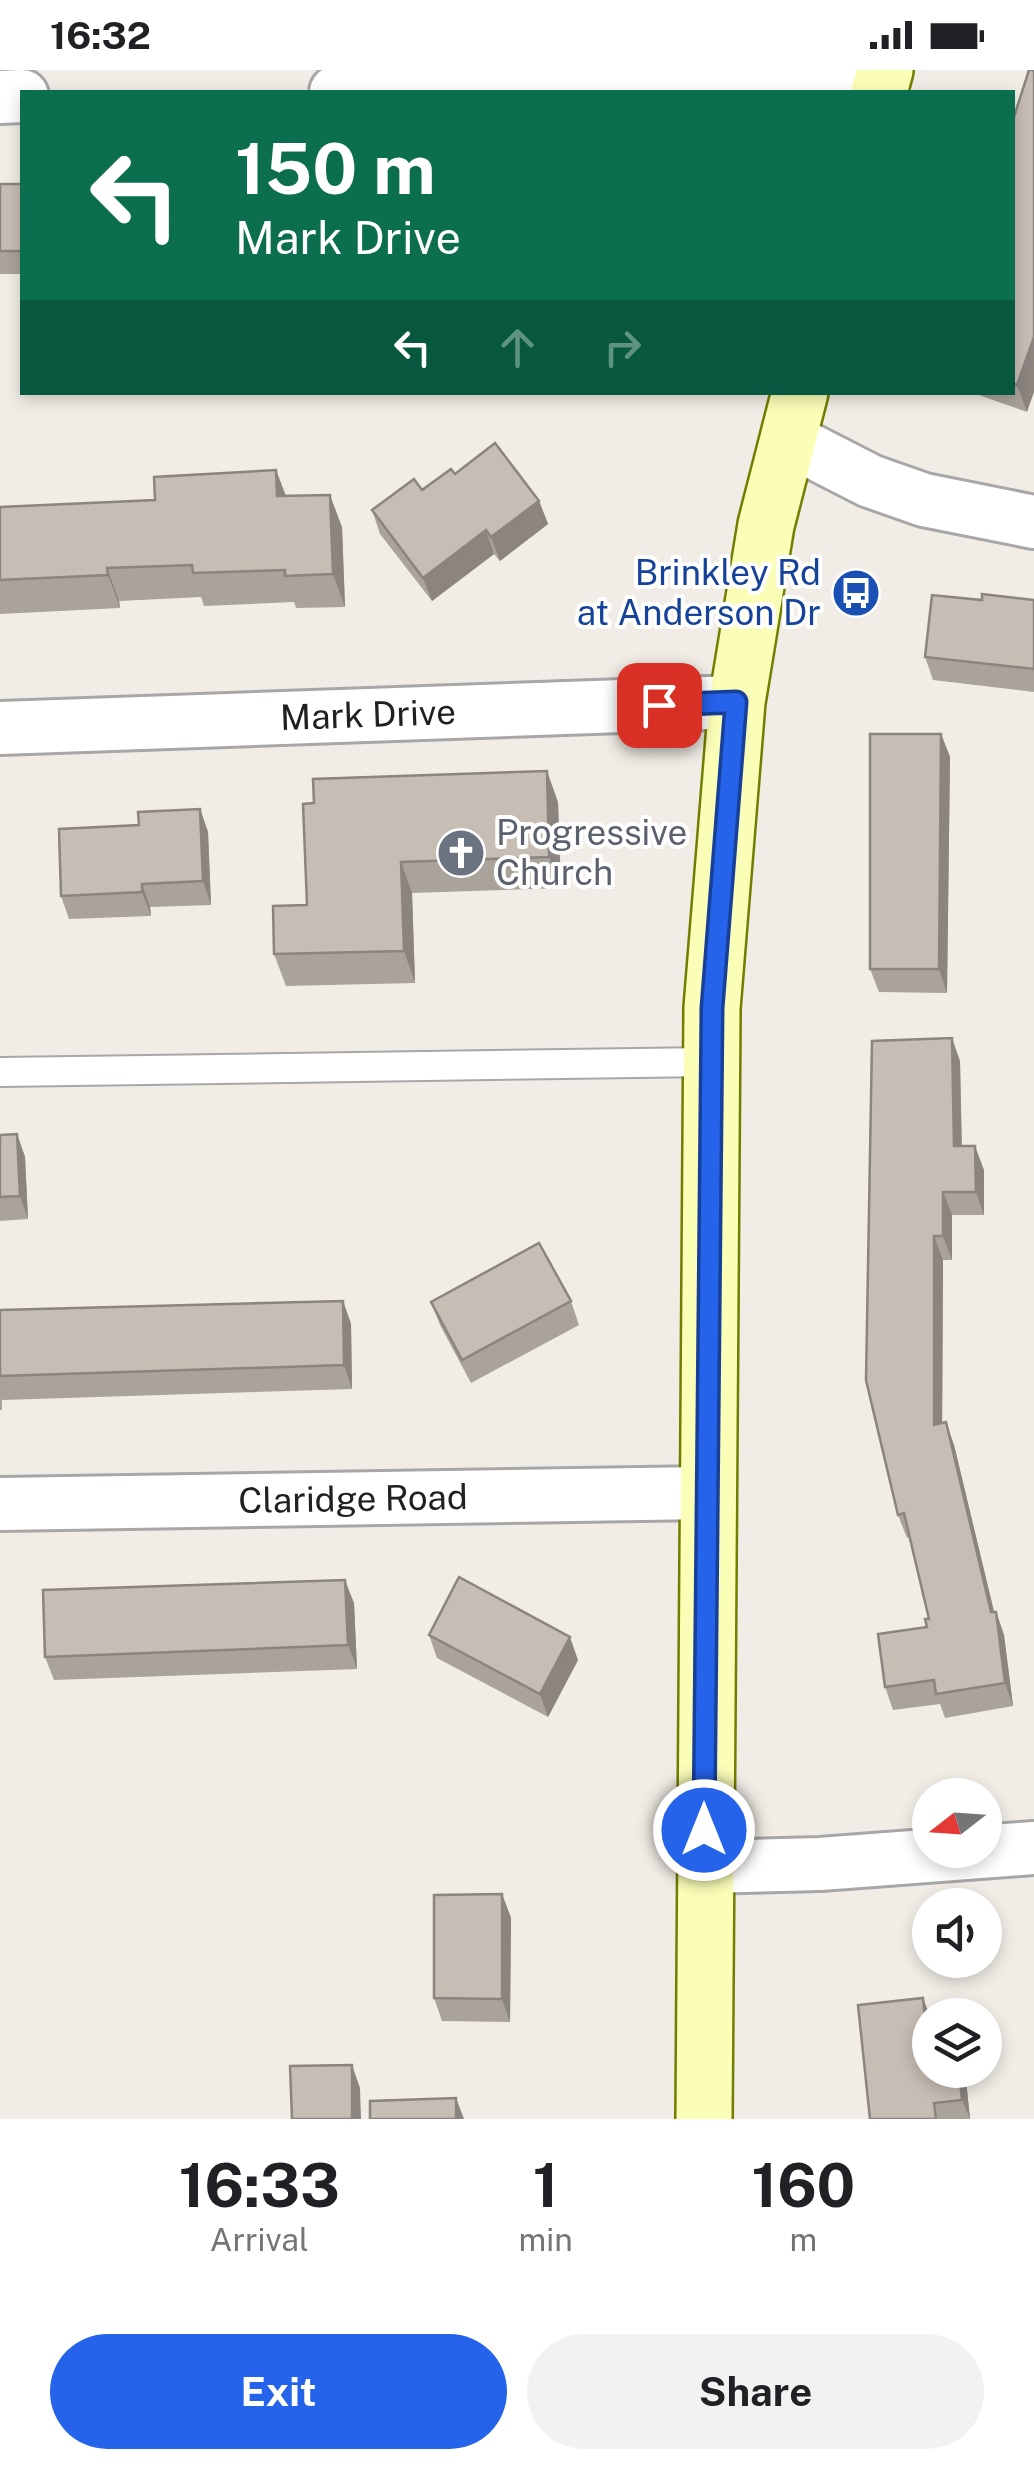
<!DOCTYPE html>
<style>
:root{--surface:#fff;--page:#f2f2f2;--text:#202124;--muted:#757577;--accent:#2563eb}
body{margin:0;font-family:"Public Sans",sans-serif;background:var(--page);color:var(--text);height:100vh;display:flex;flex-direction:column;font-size:38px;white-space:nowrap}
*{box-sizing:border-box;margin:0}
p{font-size:32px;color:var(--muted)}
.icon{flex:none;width:55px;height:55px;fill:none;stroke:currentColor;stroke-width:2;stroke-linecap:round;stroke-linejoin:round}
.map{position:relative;height:2049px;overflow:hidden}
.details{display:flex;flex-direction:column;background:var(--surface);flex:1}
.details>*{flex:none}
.guide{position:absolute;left:20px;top:20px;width:995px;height:305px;border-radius:0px;box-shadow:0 5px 15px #0003;background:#0b6e4f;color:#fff;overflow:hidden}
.needle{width:65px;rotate:253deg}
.fabs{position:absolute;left:912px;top:1708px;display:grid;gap:20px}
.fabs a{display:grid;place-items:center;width:90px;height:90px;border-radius:50%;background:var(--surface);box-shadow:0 5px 15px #0003;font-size:50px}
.pin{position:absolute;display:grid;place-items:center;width:85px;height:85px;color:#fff;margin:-42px;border-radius:20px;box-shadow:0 5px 15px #0006}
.me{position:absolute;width:110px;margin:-55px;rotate:0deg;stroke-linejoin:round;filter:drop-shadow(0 0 8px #0008)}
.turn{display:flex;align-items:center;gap:35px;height:210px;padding:0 50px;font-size:45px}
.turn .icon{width:130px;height:130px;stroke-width:2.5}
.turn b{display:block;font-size:70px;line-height:85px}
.lanes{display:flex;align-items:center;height:95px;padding:0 50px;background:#0003;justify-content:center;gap:50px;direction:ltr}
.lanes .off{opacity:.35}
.eta{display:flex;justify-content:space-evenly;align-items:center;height:170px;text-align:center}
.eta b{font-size:60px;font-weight:700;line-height:70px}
.button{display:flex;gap:20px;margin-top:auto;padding:20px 50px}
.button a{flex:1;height:115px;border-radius:60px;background:var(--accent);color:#fff;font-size:40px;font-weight:700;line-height:115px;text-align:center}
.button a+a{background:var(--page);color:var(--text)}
.status{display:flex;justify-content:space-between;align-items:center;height:70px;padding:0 50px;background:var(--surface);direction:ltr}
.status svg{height:28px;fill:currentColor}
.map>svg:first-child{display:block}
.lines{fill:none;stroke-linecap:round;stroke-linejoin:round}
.service-casing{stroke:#a7a7a7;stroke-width:32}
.minor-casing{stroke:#a7a7a7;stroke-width:58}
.secondary-casing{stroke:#727e00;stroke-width:60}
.service{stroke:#fff;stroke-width:28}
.minor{stroke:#fff;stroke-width:52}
.secondary{stroke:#fbfeb7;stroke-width:55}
.wall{fill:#aaa39c}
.shaded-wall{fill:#8b847f}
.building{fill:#c6bdb5;stroke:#8b847f;stroke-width:2.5}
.route-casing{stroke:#184099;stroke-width:25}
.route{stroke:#2563eb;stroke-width:18}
.labels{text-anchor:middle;stroke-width:8;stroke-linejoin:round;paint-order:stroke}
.transit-label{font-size:35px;fill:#164399;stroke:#fff;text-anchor:end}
.street-label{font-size:35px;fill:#202020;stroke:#fff}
.worship-label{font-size:35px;fill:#5b616d;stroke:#fff;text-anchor:start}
</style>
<div class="status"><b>16:32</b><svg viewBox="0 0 49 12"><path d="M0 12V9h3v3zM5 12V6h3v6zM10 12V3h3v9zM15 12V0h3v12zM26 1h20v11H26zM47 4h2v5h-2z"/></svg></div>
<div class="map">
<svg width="1034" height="2049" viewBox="0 0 1034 2049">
<rect width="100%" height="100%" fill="#f1ede6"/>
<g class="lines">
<g class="service-casing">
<path id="service" d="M 0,1002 L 710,992"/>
</g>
<g class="minor-casing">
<path id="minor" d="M 336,22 L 718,16 L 868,22
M 0,27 L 22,26
M 788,369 L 870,411 L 924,430 L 1034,452
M 0,658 L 737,632
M 0,1434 L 707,1423
M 704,1797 L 820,1794 L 1034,1778"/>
</g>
<g class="secondary-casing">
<path id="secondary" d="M 879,22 L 885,0
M 704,2049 L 712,938 L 737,632 L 766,455 L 800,322"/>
</g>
<use href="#service" class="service"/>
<use href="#minor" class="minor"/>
<use href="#secondary" class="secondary"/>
</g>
<path class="wall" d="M 1012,53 L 1027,342 L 970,322 L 1012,322 Z
M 0,114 L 22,114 L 22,204 L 0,204 Z
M 276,400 L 286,426 L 342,457 L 345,537 L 296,538 L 294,532 L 204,536 L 201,527 L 119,531 L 120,538 L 0,544 L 0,437 L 155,430 Z
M 455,404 L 539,431 L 548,454 L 500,491 L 494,484 L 432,531 L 380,464 L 372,440 L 422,420 Z
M 1034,530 L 1034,622 L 933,610 L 925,587 Z
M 941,664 L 950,687 L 947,923 L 879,922 L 870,899 Z
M 558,732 L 561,818 L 412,823 L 415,913 L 286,916 L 274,884 L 307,835 L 303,734 Z
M 200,739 L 208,762 L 211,835 L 150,837 L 151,846 L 69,849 L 61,826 L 139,755 Z
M 960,991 L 962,1076 L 984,1100 L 984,1145 L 952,1145 L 952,1190 L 943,1190 L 942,1353 L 954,1375 L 994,1542 L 996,1542 L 1004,1565 L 1013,1636 L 945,1648 L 940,1634 L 893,1640 L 885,1617 L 927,1557 L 929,1549 L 910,1467 L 907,1468 L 898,1445 L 866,1310 Z
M 17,1064 L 25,1087 L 28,1149 L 0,1151 L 0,1065 Z
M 343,1231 L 351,1254 L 352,1319 L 2,1330 L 2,1340 L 0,1340 L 0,1240 Z
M 571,1231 L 579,1255 L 471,1313 L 440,1255 L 431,1232 Z
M 354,1533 L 357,1599 L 54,1610 L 45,1587 Z
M 429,1565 L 578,1590 L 548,1647 L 437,1588 Z
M 502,1824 L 511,1848 L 510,1952 L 442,1951 L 434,1928 Z
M 930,2000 L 965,2000 L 970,2049 L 870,2049 Z"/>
<path class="shaded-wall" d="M 1034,267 L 1034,322 L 1027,342 L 1017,315 Z
M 276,400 L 288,432 L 277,426 Z
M 330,425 L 342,457 L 345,537 L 333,504 Z
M 539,431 L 548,454 L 500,491 L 491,467 Z
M 486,460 L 494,484 L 432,531 L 423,508 Z
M 107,498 L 119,531 L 120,538 L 108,505 Z
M 941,664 L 950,687 L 947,923 L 939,899 Z
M 547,701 L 558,732 L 561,818 L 549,787 Z
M 200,739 L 208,762 L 211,835 L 203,811 Z
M 401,792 L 412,823 L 415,913 L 404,881 Z
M 142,814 L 150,837 L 151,846 L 142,822 Z
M 952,968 L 960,991 L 962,1100 L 954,1076 Z
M 17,1064 L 25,1087 L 28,1149 L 20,1126 Z
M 975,1076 L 984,1100 L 984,1145 L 976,1122 Z
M 943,1122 L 952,1145 L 952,1190 L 943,1166 Z
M 934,1166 L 943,1190 L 942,1378 L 934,1355 Z
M 343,1231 L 351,1254 L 352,1319 L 344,1295 Z
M 946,1352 L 954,1375 L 997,1554 L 996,1542 L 1004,1565 L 1013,1636 L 1005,1613 L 991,1542 Z
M 345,1510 L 354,1533 L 357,1599 L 348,1575 Z
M 570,1567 L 578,1590 L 548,1647 L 540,1624 Z
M 502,1824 L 511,1848 L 510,1952 L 502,1929 Z
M 923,1928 L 930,1947 L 930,1976 L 927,1968 Z
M 352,1995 L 360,2018 L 361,2049 L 352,2049 Z
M 959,2000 L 965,2000 L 970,2049 L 962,2030 Z
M 456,2028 L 464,2049 L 456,2049 Z"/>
<path class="building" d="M 1029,0 L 1034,0 L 1034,267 L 1017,315 L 1012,313 L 1012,53 Z
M 0,114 L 22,114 L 22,181 L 0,181 Z
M 495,373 L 539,431 L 491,467 L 486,460 L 423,508 L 372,440 L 414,409 L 422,420 L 451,399 L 455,404 Z
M 276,400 L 277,426 L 330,425 L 333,504 L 285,506 L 285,500 L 193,503 L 192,495 L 107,498 L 108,505 L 0,510 L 0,437 L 155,430 L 154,407 Z
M 982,524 L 1034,530 L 1034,599 L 925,587 L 932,525 L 982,530 Z
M 870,664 L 941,664 L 939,899 L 870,899 Z
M 547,701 L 549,787 L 401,792 L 404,881 L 274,884 L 273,836 L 307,835 L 303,734 L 314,733 L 313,709 Z
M 200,739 L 203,811 L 142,814 L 142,822 L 61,826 L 59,759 L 139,755 L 138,742 Z
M 952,968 L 954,1076 L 975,1076 L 976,1122 L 943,1122 L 943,1166 L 934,1166 L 934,1355 L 946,1352 L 991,1542 L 996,1542 L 1005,1613 L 936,1624 L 934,1610 L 885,1617 L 878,1564 L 927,1557 L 925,1549 L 929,1549 L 904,1443 L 898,1445 L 866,1310 L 872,971 Z
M 17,1064 L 20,1126 L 0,1127 L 0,1065 Z
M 539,1173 L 571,1231 L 462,1290 L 431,1232 Z
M 343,1231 L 344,1295 L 0,1306 L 0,1240 Z
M 459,1507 L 570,1567 L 540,1624 L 429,1565 Z
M 345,1510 L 348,1575 L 45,1587 L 43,1520 Z
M 502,1824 L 502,1929 L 434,1928 L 434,1825 Z
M 923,1928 L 927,1968 L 930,1968 L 930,2000 L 959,2000 L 962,2030 L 934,2033 L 936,2049 L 870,2049 L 858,1935 Z
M 352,1995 L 352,2049 L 292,2049 L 290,1996 Z
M 456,2028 L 456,2049 L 370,2049 L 370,2031 Z"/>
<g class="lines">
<g class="route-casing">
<path id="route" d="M 659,635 L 736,632 L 712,938 L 704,1760"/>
</g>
<use href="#route" class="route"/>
</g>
<defs>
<g id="bus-disc" transform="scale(2.5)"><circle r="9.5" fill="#1a4fb4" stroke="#fff"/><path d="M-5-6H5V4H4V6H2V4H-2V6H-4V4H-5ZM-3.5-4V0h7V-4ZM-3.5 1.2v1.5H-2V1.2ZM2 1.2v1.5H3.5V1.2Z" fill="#fff"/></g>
<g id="church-disc" transform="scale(2.5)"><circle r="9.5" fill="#6b7280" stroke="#fff"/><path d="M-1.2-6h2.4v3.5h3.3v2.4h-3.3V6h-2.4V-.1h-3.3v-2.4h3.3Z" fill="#fff"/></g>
</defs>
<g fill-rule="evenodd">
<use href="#bus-disc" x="856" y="523"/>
<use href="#church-disc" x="461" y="783"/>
</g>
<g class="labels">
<g class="transit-label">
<text x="821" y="515">Brinkley Rd<tspan x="821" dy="40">at Anderson Dr</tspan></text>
</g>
<g class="street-label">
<text transform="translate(368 645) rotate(-2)" y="12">Mark Drive</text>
<text transform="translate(353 1429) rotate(-1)" y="12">Claridge Road</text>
</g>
<g class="worship-label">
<text x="496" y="775">Progressive<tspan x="496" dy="40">Church</tspan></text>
</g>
</g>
</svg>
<div class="fabs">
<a><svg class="needle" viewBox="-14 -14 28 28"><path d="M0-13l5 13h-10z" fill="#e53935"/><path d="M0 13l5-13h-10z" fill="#757577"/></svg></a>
<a><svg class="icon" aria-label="sound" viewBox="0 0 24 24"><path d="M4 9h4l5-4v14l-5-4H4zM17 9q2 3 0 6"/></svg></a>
<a><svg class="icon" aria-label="layers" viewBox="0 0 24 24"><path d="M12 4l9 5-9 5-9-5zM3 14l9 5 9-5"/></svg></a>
</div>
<div class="pin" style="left:659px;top:635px;background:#d93025"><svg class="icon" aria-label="arrive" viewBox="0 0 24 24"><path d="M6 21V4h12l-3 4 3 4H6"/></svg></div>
<svg class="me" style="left:704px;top:1760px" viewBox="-20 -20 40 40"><circle r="17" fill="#2563eb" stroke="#fff" stroke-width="3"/><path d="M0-11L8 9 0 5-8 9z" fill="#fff"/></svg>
<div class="guide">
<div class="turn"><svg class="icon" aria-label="left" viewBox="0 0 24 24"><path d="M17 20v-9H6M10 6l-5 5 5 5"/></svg><div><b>150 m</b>Mark Drive</div></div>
<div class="lanes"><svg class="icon" aria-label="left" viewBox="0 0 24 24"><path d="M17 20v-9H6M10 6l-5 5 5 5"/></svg><svg class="icon off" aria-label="ahead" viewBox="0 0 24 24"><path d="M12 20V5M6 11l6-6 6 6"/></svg><svg class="icon off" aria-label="right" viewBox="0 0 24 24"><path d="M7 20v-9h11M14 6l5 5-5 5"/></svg></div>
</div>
</div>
<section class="details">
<div class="eta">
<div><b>16:33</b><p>Arrival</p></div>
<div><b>1</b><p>min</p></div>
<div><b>160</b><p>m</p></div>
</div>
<div class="button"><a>Exit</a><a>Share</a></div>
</section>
